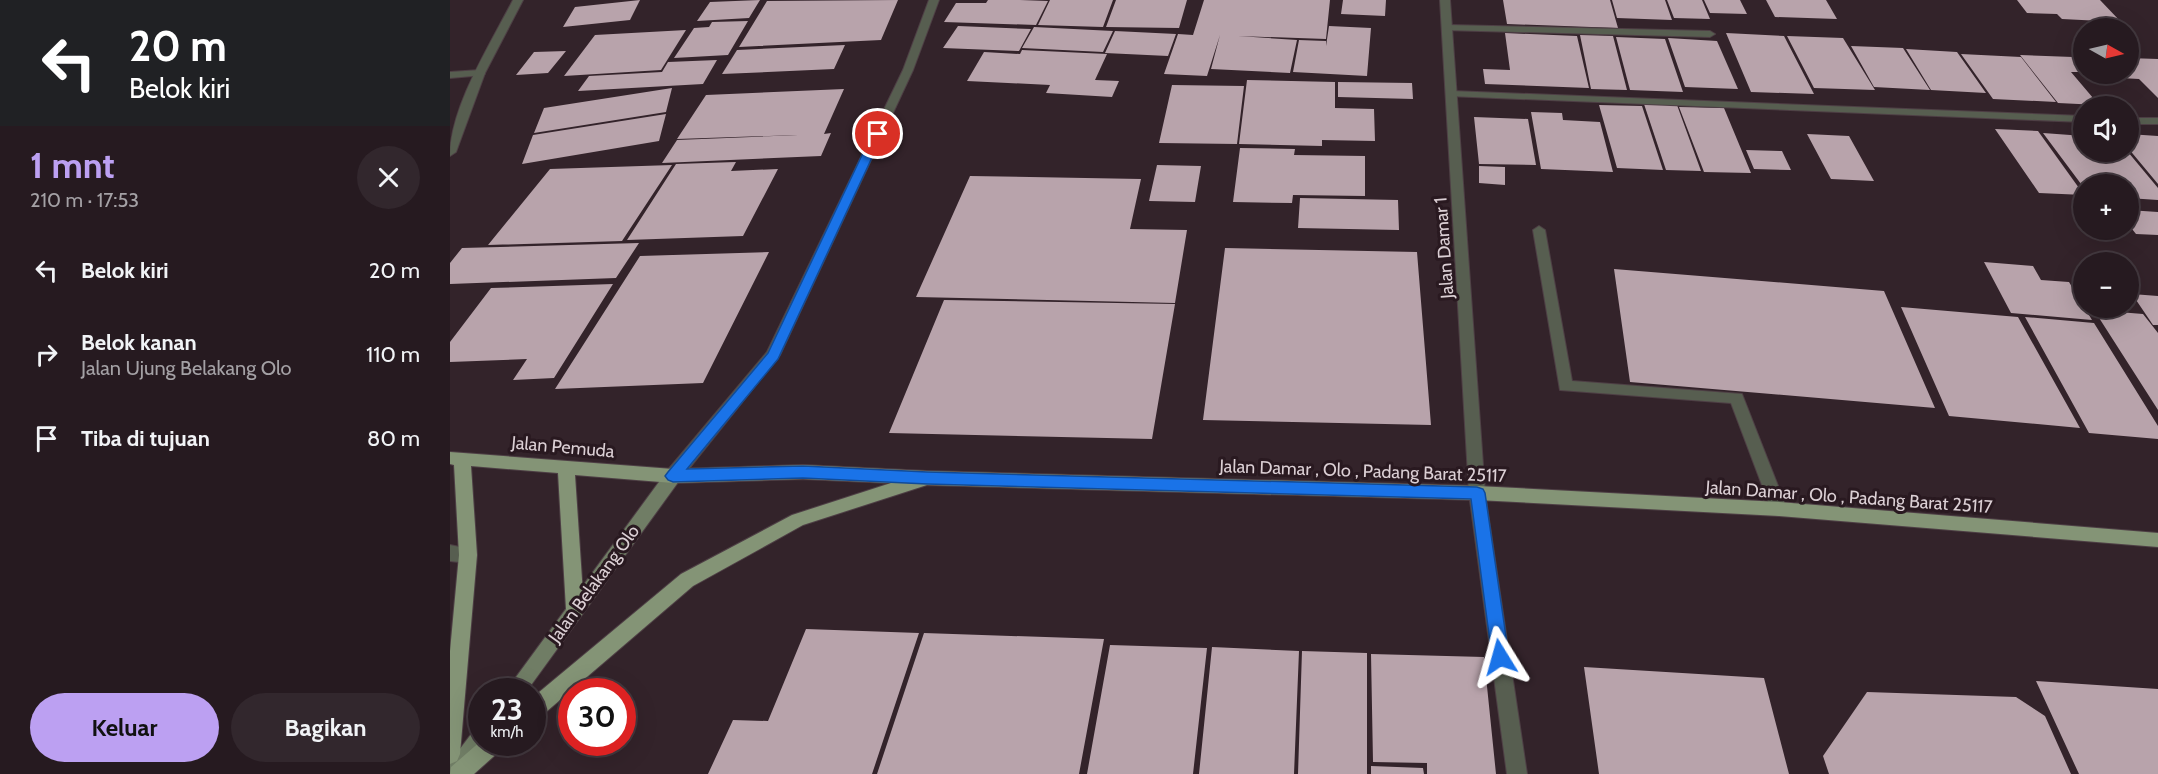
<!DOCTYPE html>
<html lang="id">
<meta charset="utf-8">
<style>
:root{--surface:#261a20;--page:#32272d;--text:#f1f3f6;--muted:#a4a1a5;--line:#42383e;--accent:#bca0f2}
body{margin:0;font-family:Cabin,sans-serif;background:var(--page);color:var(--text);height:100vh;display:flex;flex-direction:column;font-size:22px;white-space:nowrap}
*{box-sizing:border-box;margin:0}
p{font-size:20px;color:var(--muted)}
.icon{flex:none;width:33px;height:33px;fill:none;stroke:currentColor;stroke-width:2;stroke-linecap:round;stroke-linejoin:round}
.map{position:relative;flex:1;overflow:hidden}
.drawer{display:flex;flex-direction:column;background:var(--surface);width:450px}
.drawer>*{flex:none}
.banner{background:#202124;color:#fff;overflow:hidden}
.needle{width:39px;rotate:98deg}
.controls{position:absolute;left:1623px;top:18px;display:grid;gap:12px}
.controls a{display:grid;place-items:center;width:66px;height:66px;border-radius:50%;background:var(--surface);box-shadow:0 6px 24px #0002,0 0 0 2px var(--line);font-size:30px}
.speed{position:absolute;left:18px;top:678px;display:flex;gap:12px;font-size:30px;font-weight:700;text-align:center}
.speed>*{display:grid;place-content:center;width:78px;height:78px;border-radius:50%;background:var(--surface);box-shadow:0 6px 24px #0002,0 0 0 2px var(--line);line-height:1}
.speed small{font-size:15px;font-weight:400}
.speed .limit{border:9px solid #d22;background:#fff;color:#111}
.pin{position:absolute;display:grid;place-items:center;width:51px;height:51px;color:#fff;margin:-26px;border:3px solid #fff;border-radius:50%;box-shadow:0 2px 6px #0007}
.me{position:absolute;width:66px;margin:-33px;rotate:352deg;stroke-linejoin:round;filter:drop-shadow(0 0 4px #0008)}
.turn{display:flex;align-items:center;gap:21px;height:126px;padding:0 30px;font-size:27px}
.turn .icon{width:78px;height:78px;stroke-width:2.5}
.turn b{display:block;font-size:42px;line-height:51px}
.round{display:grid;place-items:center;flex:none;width:63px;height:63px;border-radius:32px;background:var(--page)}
.headline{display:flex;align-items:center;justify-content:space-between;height:102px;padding:0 30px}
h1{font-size:36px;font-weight:700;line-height:45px;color:var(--accent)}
.button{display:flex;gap:12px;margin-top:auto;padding:12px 30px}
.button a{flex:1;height:69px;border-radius:36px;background:var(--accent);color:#111;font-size:24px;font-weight:700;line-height:69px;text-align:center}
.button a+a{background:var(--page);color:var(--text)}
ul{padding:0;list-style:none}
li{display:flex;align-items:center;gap:18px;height:84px;padding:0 30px}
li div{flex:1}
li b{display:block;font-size:22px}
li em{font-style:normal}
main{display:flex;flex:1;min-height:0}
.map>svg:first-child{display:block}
.building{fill:#b8a3ab}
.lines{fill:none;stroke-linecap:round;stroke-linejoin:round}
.service-casing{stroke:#4e3f45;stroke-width:2}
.minor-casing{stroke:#4e3f45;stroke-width:2}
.tertiary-casing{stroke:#4e3f45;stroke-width:2}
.secondary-casing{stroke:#4e3f45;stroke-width:2}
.primary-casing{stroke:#4e3f45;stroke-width:2}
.service{fill:#575e50;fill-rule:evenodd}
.minor{fill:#575e50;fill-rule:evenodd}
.tertiary{fill:#575e50;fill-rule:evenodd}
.secondary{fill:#707d65;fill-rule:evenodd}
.primary{fill:#849476;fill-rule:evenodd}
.route{fill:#1a73e8;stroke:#114b97;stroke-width:1.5}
.labels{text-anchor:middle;stroke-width:6;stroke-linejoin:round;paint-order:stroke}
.street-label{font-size:18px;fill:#dbcfd4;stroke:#291920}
</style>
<main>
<section class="drawer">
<div class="banner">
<div class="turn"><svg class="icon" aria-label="left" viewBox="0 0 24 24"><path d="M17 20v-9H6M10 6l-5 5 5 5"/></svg><div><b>20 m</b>Belok kiri</div></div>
</div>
<div class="headline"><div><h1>1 mnt</h1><p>210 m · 17:53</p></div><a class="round"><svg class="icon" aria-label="close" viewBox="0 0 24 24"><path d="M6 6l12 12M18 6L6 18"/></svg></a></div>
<ul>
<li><svg class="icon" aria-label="left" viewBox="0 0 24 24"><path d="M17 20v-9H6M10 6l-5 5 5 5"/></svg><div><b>Belok kiri</b></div><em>20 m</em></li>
<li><svg class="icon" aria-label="right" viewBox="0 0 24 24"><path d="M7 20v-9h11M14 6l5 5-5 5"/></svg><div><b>Belok kanan</b><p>Jalan Ujung Belakang Olo</p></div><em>110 m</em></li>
<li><svg class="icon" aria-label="arrive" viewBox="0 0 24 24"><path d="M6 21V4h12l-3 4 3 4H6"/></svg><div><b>Tiba di tujuan</b></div><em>80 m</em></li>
</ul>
<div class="button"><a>Keluar</a><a>Bagikan</a></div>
</section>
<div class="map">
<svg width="1708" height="774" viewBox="0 0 1708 774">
<rect width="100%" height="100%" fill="#33232a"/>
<path class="building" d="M 190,0 L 180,20 L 113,27 L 125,7 Z
M 310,0 L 299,18 L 247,21 L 260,2 Z
M 448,0 L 431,40 L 289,47 L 317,1 Z
M 538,0 L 570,0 L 598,1 L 586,25 L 494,22 L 506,3 L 536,3 Z
M 600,0 L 663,0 L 653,27 L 588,25 Z
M 666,0 L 737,0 L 729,28 L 656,27 Z
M 754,0 L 880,0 L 876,39 L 788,36 L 847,40 L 840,73 L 761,69 L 770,35 L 757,76 L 714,74 L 728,34 L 743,35 Z
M 893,0 L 936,0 L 935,16 L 891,14 Z
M 1053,0 L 1160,0 L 1168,28 L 1057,24 Z
M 1162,0 L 1215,0 L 1222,20 L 1167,18 Z
M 1217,0 L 1252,0 L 1260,19 L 1224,18 Z
M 1254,0 L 1290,0 L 1297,14 L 1260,13 Z
M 1316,0 L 1376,0 L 1387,19 L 1325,17 Z
M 1567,0 L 1650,0 L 1671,22 L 1612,19 L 1607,14 L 1577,13 Z
M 298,21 L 278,55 L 224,58 L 244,28 L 259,27 L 262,22 Z
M 508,26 L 581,29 L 569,51 L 493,48 Z
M 879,26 L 921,28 L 917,76 L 843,72 L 849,40 L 876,41 L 876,46 Z
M 584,27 L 663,31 L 653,52 L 572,48 Z
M 236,30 L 211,70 L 114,76 L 145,35 Z
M 665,31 L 726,34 L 718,56 L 655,53 Z
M 1055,33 L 1127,36 L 1139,88 L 1035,84 L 1033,69 L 1060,70 Z
M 1276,33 L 1334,36 L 1364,94 L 1301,92 Z
M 1130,35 L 1163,36 L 1177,90 L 1141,89 Z
M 1337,36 L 1393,38 L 1425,90 L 1364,88 Z
M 1166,37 L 1215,39 L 1233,92 L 1180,90 Z
M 1218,38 L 1267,41 L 1288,89 L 1235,87 Z
M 395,45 L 384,69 L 272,74 L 287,50 Z
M 1401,46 L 1453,48 L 1480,90 L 1424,87 Z
M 1456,49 L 1507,52 L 1536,93 L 1481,90 Z
M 572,50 L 657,54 L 645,80 L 669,81 L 662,97 L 596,93 L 600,85 L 517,81 L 534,52 L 570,54 Z
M 116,51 L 98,73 L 66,75 L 84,52 Z
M 1511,54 L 1571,57 L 1606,102 L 1543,99 Z
M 1570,55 L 1623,57 L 1634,72 L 1621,72 L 1649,105 L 1608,103 Z
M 1678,58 L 1708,59 L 1708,98 L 1689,79 L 1671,78 L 1666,74 L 1678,74 Z
M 267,60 L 253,84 L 128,91 L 139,76 L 212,72 L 218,62 Z
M 797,80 L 885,82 L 885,108 L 924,109 L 925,141 L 872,140 L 872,146 L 789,144 Z
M 888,82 L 962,83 L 963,99 L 888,97 Z
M 722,85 L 794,86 L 787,144 L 709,143 Z
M 222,88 L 216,112 L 84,133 L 94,108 Z
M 394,89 L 374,134 L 381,133 L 371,156 L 212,163 L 227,140 L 348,135 L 227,139 L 256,95 Z
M 1194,104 L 1227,105 L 1251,171 L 1216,170 Z
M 1149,105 L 1192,106 L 1213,170 L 1167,168 Z
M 1229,107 L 1274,108 L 1301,173 L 1254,172 Z
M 1081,112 L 1112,113 L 1113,120 L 1150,122 L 1163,172 L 1091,169 Z
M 216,114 L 209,141 L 72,164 L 83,135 Z
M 1024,117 L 1078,119 L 1086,165 L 1029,164 Z
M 1545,129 L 1588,131 L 1634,195 L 1589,193 Z
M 1593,133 L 1634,136 L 1634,152 L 1678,152 L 1708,188 L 1708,200 L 1678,198 L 1678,184 L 1634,184 L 1634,188 Z
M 1357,134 L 1399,136 L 1424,181 L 1381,179 Z
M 1678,134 L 1708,136 L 1708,184 L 1678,148 Z
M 790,148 L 845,149 L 844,155 L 915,156 L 915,196 L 843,195 L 842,203 L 783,202 Z
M 1296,150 L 1332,151 L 1341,170 L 1304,169 Z
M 286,162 L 281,171 L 328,169 L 293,236 L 177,240 L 226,164 Z
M 222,165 L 172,241 L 38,245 L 100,169 Z
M 707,165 L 751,166 L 745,202 L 699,201 Z
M 1029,166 L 1055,167 L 1055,185 L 1029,183 Z
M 520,176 L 691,179 L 680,229 L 737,230 L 725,303 L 466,297 Z
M 850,198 L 948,200 L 949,230 L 848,228 Z
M 1678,210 L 1708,212 L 1708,235 L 1686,234 L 1678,224 Z
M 189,243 L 166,278 L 0,284 L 0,263 L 12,248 Z
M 775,248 L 967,252 L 981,425 L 753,420 Z
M 319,252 L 253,383 L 105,389 L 190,256 Z
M 1534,262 L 1583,266 L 1591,280 L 1619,282 L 1642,320 L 1561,313 Z
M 1164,269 L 1434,291 L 1485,408 L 1180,382 Z
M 163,284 L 104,378 L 63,380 L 77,359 L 0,362 L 0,342 L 41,288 Z
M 1682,294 L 1708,296 L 1708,325 L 1703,325 Z
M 494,300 L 725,304 L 702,439 L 439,433 Z
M 1451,307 L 1568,317 L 1630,428 L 1499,416 Z
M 1644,310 L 1693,314 L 1708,333 L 1708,410 Z
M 1575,317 L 1644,323 L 1708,426 L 1708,439 L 1639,433 Z
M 356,629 L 469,633 L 422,774 L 258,774 L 283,720 L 318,721 Z
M 474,633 L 654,639 L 629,774 L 427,774 Z
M 660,645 L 757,648 L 743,774 L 637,774 Z
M 762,647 L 849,651 L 844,774 L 749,774 Z
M 852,651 L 917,653 L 917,774 L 848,774 Z
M 921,654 L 1034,657 L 1046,774 L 977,774 L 977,763 L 923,762 Z
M 1134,667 L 1314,678 L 1339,774 L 1149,774 Z
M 1586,681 L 1708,689 L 1708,774 L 1629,774 Z
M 1417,692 L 1566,697 L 1595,716 L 1621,774 L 1379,774 L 1373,756 Z
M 921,766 L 973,768 L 974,774 L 921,774 Z"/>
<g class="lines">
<g class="service-casing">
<path id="service" d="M 1089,226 L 1095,230 L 1122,381 L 1292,394 L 1337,509 L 1335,514 L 1329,516 L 1323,514 L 1321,509 L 1281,403 L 1110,390 L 1083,230 Z
M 0,545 L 24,550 L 27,555 L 24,560 L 18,563 L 0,561 Z"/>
</g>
<g class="minor-casing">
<path id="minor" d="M 998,25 L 1260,31 L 1265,34 L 1260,37 L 994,30 L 994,26 Z
M 30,70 L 35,73 L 34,75 L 0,78 L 0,72 Z
M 1002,91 L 1634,116 L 1634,122 L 998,96 L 997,94 Z
M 1678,118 L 1708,118 L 1708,124 L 1678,124 Z
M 1027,486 L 1033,488 L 1035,493 L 1077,774 L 1057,774 L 1019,493 L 1021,488 Z"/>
</g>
<g class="tertiary-casing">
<path id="tertiary" d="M 63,0 L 73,0 L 35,73 L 6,152 L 0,156 C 0,107 41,43 63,0 Z
M 479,0 L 489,0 L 463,70 L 330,355 L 229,481 L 223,483 L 217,481 L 215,476 L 217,471 L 317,352 L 453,70 Z
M 990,0 L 1000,0 L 1035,493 L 1033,498 L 1027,500 L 1021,498 L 1019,493 Z"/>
</g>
<g class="secondary-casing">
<path id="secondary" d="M 223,469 L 229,471 L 231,476 L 229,481 L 76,692 L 55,692 L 217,471 Z
M 32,726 L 32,742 L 39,743 L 17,774 L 0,774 L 0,762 L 25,729 Z"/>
</g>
<g class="primary-casing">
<path id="primary" d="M 0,452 L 223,469 L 353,465 L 477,471 L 1027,486 L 1329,502 L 1708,533 L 1708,547 L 1329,516 L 1027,500 L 477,485 L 353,525 L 243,586 L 89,718 L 82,720 L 82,698 L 231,574 L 342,515 L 441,483 L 353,479 L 223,483 L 125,475 L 134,609 L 131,615 L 125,617 L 119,615 L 116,609 L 108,473 L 21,466 L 27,555 L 10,754 L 7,761 L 0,764 L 0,651 L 9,555 L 4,465 L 0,464 Z
M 32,740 L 32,742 L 55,742 L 52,749 L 24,774 L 0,774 L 1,767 Z"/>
</g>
<use href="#service" class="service"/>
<use href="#minor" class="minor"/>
<use href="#tertiary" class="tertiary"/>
<use href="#secondary" class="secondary"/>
<use href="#primary" class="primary"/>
</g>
<path class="route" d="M 428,131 L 433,134 L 328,359 L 237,469 L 353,466 L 477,472 L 1027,487 L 1033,489 L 1035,493 L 1059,657 L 1056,663 L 1050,665 L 1044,663 L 1042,657 L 1021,499 L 477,484 L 353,478 L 223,482 L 218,480 L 215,476 L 218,472 L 318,353 L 422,134 Z"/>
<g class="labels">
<g class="street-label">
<text transform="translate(994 248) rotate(-94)" y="6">Jalan Damar 1</text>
<text transform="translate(113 447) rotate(5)" y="6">Jalan Pemuda</text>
<text transform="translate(913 471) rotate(2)" y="6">Jalan Damar , Olo , Padang Barat 25117</text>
<text transform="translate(1399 497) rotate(4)" y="6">Jalan Damar , Olo , Padang Barat 25117</text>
<text transform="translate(144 584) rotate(-54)" y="6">Jalan Belakang Olo</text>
</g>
</g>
</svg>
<div class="controls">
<a><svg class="needle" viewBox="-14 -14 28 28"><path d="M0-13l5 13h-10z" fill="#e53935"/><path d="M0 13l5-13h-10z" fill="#a4a1a5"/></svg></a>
<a><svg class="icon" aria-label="sound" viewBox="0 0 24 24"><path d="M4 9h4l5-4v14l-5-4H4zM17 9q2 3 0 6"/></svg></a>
<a>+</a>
<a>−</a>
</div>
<div class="speed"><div>23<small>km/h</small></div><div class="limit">30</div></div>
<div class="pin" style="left:428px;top:134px;background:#d93025"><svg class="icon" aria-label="arrive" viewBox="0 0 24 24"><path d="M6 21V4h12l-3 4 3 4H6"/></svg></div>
<svg class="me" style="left:1050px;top:657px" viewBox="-20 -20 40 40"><path d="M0-17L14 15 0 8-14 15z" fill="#1a73e8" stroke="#fff" stroke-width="4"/></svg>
</div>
</main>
